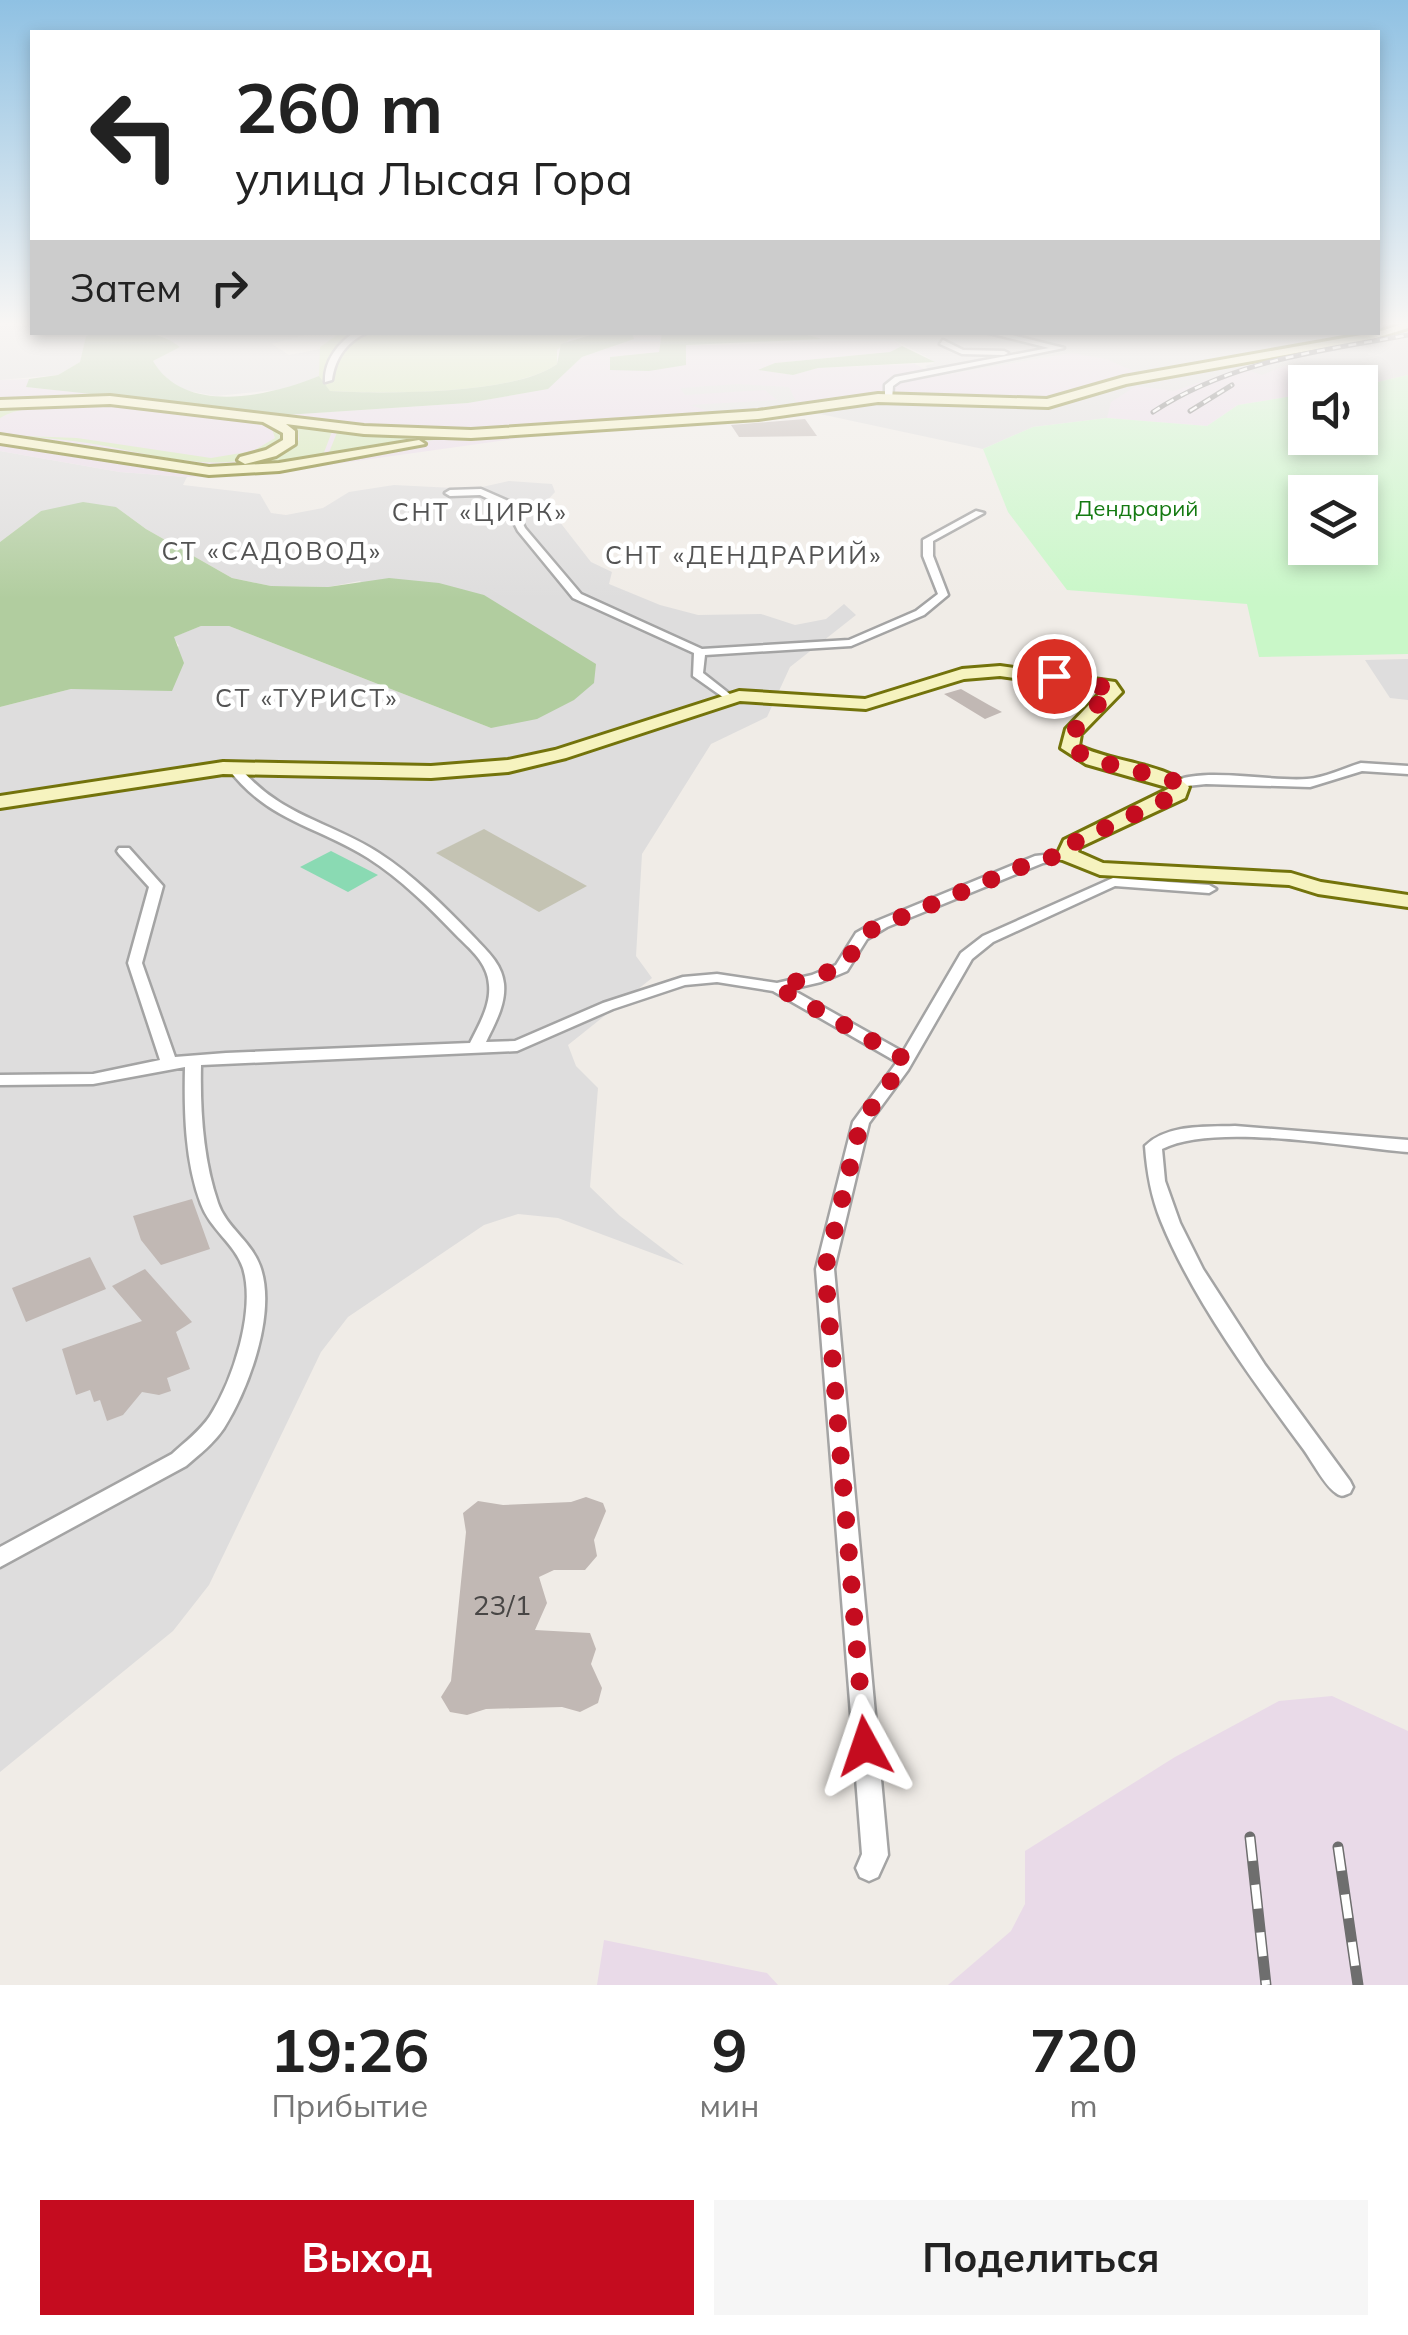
<!DOCTYPE html>
<html lang="ru">
<meta charset="utf-8">
<style>
:root{--surface:#fff;--page:#f6f6f6;--text:#222;--muted:#767676;--accent:#c50c1f}
body{margin:0;font-family:Mulish,sans-serif;background:var(--page);color:var(--text);height:100vh;display:flex;flex-direction:column;font-size:38px;white-space:nowrap}
*{box-sizing:border-box;margin:0}
p{font-size:32px;color:var(--muted)}
.icon{flex:none;width:55px;height:55px;fill:none;stroke:currentColor;stroke-width:2;stroke-linecap:round;stroke-linejoin:round}
.map{position:relative;height:1985px;overflow:hidden}
.side{display:flex;flex-direction:column;background:var(--surface);flex:1}
.side>*{flex:none}
.guide{position:absolute;left:30px;top:30px;width:1350px;height:305px;border-radius:0px;box-shadow:0 5px 15px #0003;background:#fff;color:var(--text);overflow:hidden}
.tools{position:absolute;left:1288px;top:365px;display:grid;gap:20px}
.tools a{display:grid;place-items:center;width:90px;height:90px;border-radius:0px;background:var(--surface);box-shadow:0 5px 15px #0003;font-size:50px}
.pin{position:absolute;display:grid;place-items:center;width:85px;height:85px;color:#fff;margin:-42px;border:5px solid #fff;border-radius:50%;box-shadow:0 2px 10px #0007}
.me{position:absolute;width:110px;margin:-55px;rotate:355deg;stroke-linejoin:round;filter:drop-shadow(0 0 8px #0008)}
.turn{display:flex;align-items:center;gap:35px;height:210px;padding:0 40px;font-size:45px}
.turn .icon{width:130px;height:130px;stroke-width:2.5}
.turn b{display:block;font-size:70px;line-height:85px}
.then{display:flex;align-items:center;height:95px;padding:0 40px;background:#0003;gap:20px;font-size:38px}
.eta{display:flex;justify-content:space-evenly;align-items:center;height:170px;text-align:center}
.eta b{font-size:60px;font-weight:700;line-height:70px}
.button{display:flex;gap:20px;margin-top:auto;padding:20px 40px}
.button a{flex:1;height:115px;border-radius:0px;background:var(--accent);color:#fff;font-size:40px;font-weight:700;line-height:115px;text-align:center}
.button a+a{background:var(--page);color:var(--text)}
.map>svg:first-child{display:block}
.residential{fill:#dedddd}
.industrial{fill:#e9dae8}
.construction{fill:#c4c3b3}
.grass{fill:#d1e7b1}
.forest{fill:#b1cd9f}
.park{fill:#c9f7c8;fill-rule:evenodd}
.pitch{fill:#8adab3}
.parking{fill:#e0e0e0}
.building{fill:#c1b8b4}
.lines{fill:none;stroke-linecap:round;stroke-linejoin:round}
.street-casing{stroke:#a4a4a4;stroke-width:5}
.secondary-casing{stroke:#73730b;stroke-width:6}
.street{fill:#fff;fill-rule:evenodd}
.secondary{fill:#f6f3bf;fill-rule:evenodd}
.rail-far1-casing{stroke:#6e6e6e;stroke-width:5}
.rail-casing{stroke:#6e6e6e;stroke-width:11}
.rail-far1{stroke:#fff;stroke-width:2.5;stroke-dasharray:8;stroke-linecap:butt}
.rail{stroke:#fff;stroke-width:8;stroke-dasharray:24;stroke-linecap:butt}
.route{stroke:#c50c1f;stroke-width:18;stroke-dasharray:0 32.4}
.labels{text-anchor:middle;stroke-width:9;stroke-linejoin:round;paint-order:stroke}
.far-park-label{font-size:22px;fill:#157a12;stroke:#fff}
.far-neighbourhood-label{font-size:25px;letter-spacing:2.5px;fill:#535353;stroke:#fff}
.near-number-label{font-size:28px;fill:#484645}
</style>
<div class="map">
<svg width="1408" height="1985" viewBox="0 0 1408 1985">
<rect width="100%" height="100%" fill="#f0ece7"/>
<path class="residential" d="M 0,322 L 32,322 L 32,332 L 93,333 L 86,336 L 80,362 L 58,375 L 0,380 Z
M 1378,322 L 1408,322 L 1408,375 L 1360,386 L 1305,382 L 1305,394 L 1033,427 L 983,449 L 806,411 L 887,390 L 950,400 L 1072,353 L 938,376 L 925,366 L 934,363 L 929,358 L 892,339 L 822,339 L 801,333 L 1378,332 Z
M 156,333 L 311,333 L 272,344 L 289,355 L 320,349 L 351,333 L 602,333 L 295,388 L 216,396 L 183,390 L 160,374 L 152,362 L 165,354 L 169,338 Z
M 0,451 L 120,472 L 187,477 L 183,485 L 260,494 L 271,513 L 286,515 L 323,508 L 349,492 L 394,485 L 473,489 L 509,481 L 552,484 L 555,492 L 545,503 L 591,562 L 612,572 L 609,584 L 660,605 L 698,615 L 761,614 L 795,625 L 826,619 L 844,604 L 856,615 L 790,667 L 767,717 L 711,744 L 642,854 L 636,956 L 652,978 L 568,1045 L 576,1066 L 598,1088 L 590,1187 L 620,1216 L 684,1265 L 558,1218 L 518,1214 L 484,1225 L 348,1317 L 321,1352 L 209,1585 L 173,1631 L 0,1772 L 0,707 L 71,689 L 103,687 L 179,646 L 173,637 L 201,626 L 229,626 L 491,728 L 360,581 L 328,587 L 271,586 L 232,578 L 146,529 L 116,507 L 41,511 L 0,542 Z
M 1408,659 L 1408,700 L 1390,698 L 1365,660 Z"/>
<path class="industrial" d="M 632,333 L 662,333 L 659,352 L 611,357 L 685,365 L 686,346 L 892,339 L 902,346 L 890,352 L 775,363 L 760,370 L 793,375 L 818,368 L 915,364 L 938,376 L 1072,353 L 1106,359 L 1145,376 L 1041,400 L 907,396 L 887,390 L 846,405 L 556,429 L 549,434 L 271,473 L 187,477 L 120,472 L 0,451 L 0,380 L 29,379 L 27,387 L 285,415 L 468,403 L 547,389 L 582,357 L 633,340 Z
M 1284,366 L 1358,369 L 1383,382 L 1305,382 L 1305,394 L 1238,405 L 1207,426 L 1107,418 L 1111,402 L 1136,386 L 1174,391 L 1242,368 L 1262,375 Z
M 1332,1696 L 1408,1731 L 1408,1985 L 948,1985 L 1011,1931 L 1025,1904 L 1025,1851 L 1175,1757 L 1279,1701 Z
M 604,1940 L 767,1973 L 778,1985 L 597,1985 Z"/>
<path class="construction" d="M 484,829 L 587,886 L 539,912 L 436,853 Z"/>
<path class="grass" d="M 340,333 L 600,333 L 570,339 L 557,350 L 557,364 C 514,395 385,394 330,391 L 319,376 L 320,347 Z
M 106,402 L 261,422 L 277,428 L 285,437 C 250,484 146,453 100,445 C 67,439 33,437 0,435 L 77,438 L 211,458 L 253,451 L 275,438 L 272,429 L 263,425 C 208,415 43,390 0,418 L 0,406 Z
M 288,421 L 333,429 L 323,455 L 287,463 L 208,467 C 239,465 277,464 299,440 L 298,430 Z
M 338,430 L 404,437 L 462,436 L 328,455 Z"/>
<path class="forest" d="M 600,332 L 632,333 L 634,339 L 582,357 L 548,389 L 468,403 L 285,415 L 26,387 L 29,379 L 58,375 L 80,362 L 86,336 L 93,333 C 124,332 155,327 180,347 L 153,361 C 185,416 270,396 319,376 L 330,391 C 385,394 515,395 557,364 L 561,344 Z
M 801,333 L 822,339 L 686,345 L 686,365 L 649,371 L 610,370 L 610,357 L 659,352 L 662,333 Z
M 902,346 L 935,362 L 818,368 L 793,375 L 758,370 L 775,363 L 890,352 Z
M 83,502 L 116,507 L 146,529 L 232,578 L 271,586 L 328,587 L 389,578 L 439,583 L 484,595 L 596,664 L 594,683 L 574,700 L 537,719 L 491,728 L 229,626 L 201,626 L 174,637 L 184,663 L 172,691 L 71,689 L 0,707 L 0,542 L 41,511 Z"/>
<path class="park" d="M 1408,375 L 1408,654 L 1259,657 L 1247,604 L 1067,590 L 1008,512 L 983,449 L 1033,427 L 1107,418 L 1207,426 L 1238,405 L 1305,394 L 1305,438 L 1360,438 L 1360,386 ZM 1360,492 L 1360,548 L 1305,548 L 1305,492 Z"/>
<path class="pitch" d="M 331,851 L 378,875 L 348,892 L 300,867 Z"/>
<path class="parking" d="M 738,384 L 789,387 L 797,404 L 711,412 L 690,405 L 777,400 L 765,390 L 685,395 L 680,388 Z"/>
<path class="building" d="M 805,419 L 817,436 L 739,437 L 731,425 Z
M 961,689 L 989,705 L 1002,712 L 985,719 L 944,694 Z
M 192,1199 L 210,1249 L 161,1265 L 141,1240 L 133,1216 Z
M 90,1257 L 106,1289 L 26,1322 L 12,1288 Z
M 145,1269 L 192,1322 L 176,1332 L 190,1369 L 167,1378 L 171,1391 L 159,1395 L 142,1392 L 123,1415 L 107,1421 L 100,1400 L 94,1402 L 90,1390 L 76,1395 L 62,1349 L 142,1321 L 112,1286 Z
M 586,1497 L 603,1503 L 606,1511 L 594,1540 L 597,1556 L 585,1570 L 554,1570 L 539,1577 L 547,1603 L 535,1630 L 590,1633 L 596,1649 L 591,1664 L 602,1688 L 598,1703 L 580,1712 L 562,1707 L 486,1709 L 467,1715 L 450,1712 L 441,1697 L 451,1681 L 466,1532 L 463,1513 L 478,1501 L 503,1505 L 571,1502 Z"/>
<g class="lines">
<g class="street-casing">
<path id="street" d="M 1381,322 L 1390,322 L 1378,327 L 1378,323 Z
M 355,332 L 368,332 C 348,341 335,357 332,380 L 325,382 C 324,361 338,343 355,332 Z
M 985,332 L 1000,332 L 1064,348 L 900,381 L 893,386 L 892,400 L 885,398 L 885,385 L 895,377 L 1049,348 Z
M 943,340 L 963,350 L 1004,351 L 1008,353 L 1004,355 L 962,354 L 940,344 Z
M 481,489 L 513,503 L 525,528 L 581,594 L 702,649 L 849,640 L 916,611 L 938,594 L 923,556 L 923,540 L 976,511 L 984,513 L 933,541 L 933,556 L 948,595 L 924,615 L 851,646 L 705,655 L 703,673 L 731,695 L 731,699 L 727,700 L 693,676 L 694,653 L 573,598 L 518,531 L 506,507 L 480,495 L 450,496 L 445,493 L 450,490 Z
M 233,763 L 237,764 C 278,816 327,820 379,853 C 413,875 443,905 471,934 C 485,949 502,963 504,984 C 506,1005 494,1025 486,1042 L 515,1041 L 603,1003 L 683,977 L 717,974 L 777,983 L 812,975 L 836,965 L 856,933 L 877,921 L 1035,856 L 1072,852 L 1074,855 L 1072,858 L 1043,863 L 887,927 L 867,939 L 847,971 L 821,982 L 791,989 L 903,1052 L 961,953 L 983,936 L 1113,878 L 1209,885 L 1216,889 L 1209,893 L 1115,886 L 993,942 L 972,959 L 908,1070 L 869,1123 L 834,1269 L 888,1855 L 878,1877 L 869,1881 L 860,1877 L 856,1868 L 862,1854 L 816,1269 L 853,1122 L 897,1062 L 773,991 L 717,982 L 685,985 L 613,1009 L 517,1051 L 201,1065 C 200,1110 203,1160 218,1203 C 226,1227 251,1241 260,1266 C 277,1312 249,1388 224,1428 C 214,1443 200,1454 186,1466 L 0,1567 L 0,1547 L 172,1454 C 185,1442 200,1431 210,1416 C 233,1380 256,1310 243,1268 C 235,1244 210,1229 201,1204 C 185,1162 184,1111 185,1067 L 93,1084 L 0,1085 L 0,1075 L 93,1074 L 160,1060 L 128,963 L 149,887 L 119,854 L 117,851 L 119,848 L 129,848 L 163,886 L 142,963 L 175,1057 L 226,1053 L 470,1043 C 479,1025 491,1005 489,985 C 488,963 470,949 456,935 C 429,907 401,879 368,858 C 315,825 267,821 227,767 Z
M 1361,763 L 1408,766 L 1408,774 L 1362,771 L 1310,787 L 1206,784 L 1177,787 L 1171,783 C 1200,766 1271,782 1307,779 C 1325,778 1344,768 1361,763 Z
M 1235,1126 L 1408,1140 L 1408,1152 C 1346,1147 1214,1122 1162,1149 L 1165,1181 L 1180,1223 L 1203,1269 L 1265,1365 L 1350,1481 L 1353,1487 L 1350,1493 C 1344,1495 1342,1498 1336,1493 C 1325,1486 1312,1461 1304,1450 C 1253,1381 1193,1300 1161,1221 C 1151,1196 1147,1173 1145,1146 C 1167,1124 1205,1127 1235,1126 Z"/>
</g>
<g class="secondary-casing">
<path id="secondary" d="M 1408,322 L 1408,328 L 1373,339 L 1126,384 L 1048,407 L 878,402 L 758,419 L 471,438 L 364,434 L 286,424 L 295,431 L 295,444 L 276,456 L 245,464 L 238,460 L 240,457 L 266,450 L 283,440 L 283,433 L 263,422 L 110,404 L 0,408 L 0,400 L 110,396 L 364,426 L 471,430 L 758,411 L 878,394 L 1047,399 L 1124,377 L 1378,332 Z
M 0,435 L 209,467 L 279,463 L 419,440 L 425,444 L 279,471 L 209,475 L 0,443 Z
M 1000,666 L 1115,682 L 1122,692 L 1081,734 L 1079,746 C 1110,762 1168,764 1189,787 L 1185,798 L 1080,847 L 1078,852 L 1103,863 L 1291,873 L 1321,882 L 1408,895 L 1408,907 L 1318,894 L 1289,885 L 1100,875 L 1060,859 L 1057,855 L 1064,840 L 1170,788 L 1086,764 L 1061,748 L 1066,729 L 1103,690 L 1000,676 L 964,679 L 866,709 L 740,701 L 566,758 L 508,772 L 431,778 L 223,774 L 0,808 L 0,796 L 223,762 L 431,766 L 508,760 L 555,750 L 739,691 L 865,699 L 962,669 Z"/>
</g>
<use href="#street" class="street"/>
<use href="#secondary" class="secondary"/>
<g class="rail-far1-casing">
<path id="rail-far1" d="M 1190,411 L 1232,385
M 1153,412 C 1230,361 1319,351 1408,335"/>
</g>
<g class="rail-casing">
<path id="rail" d="M 1250,1837 L 1266,1985
M 1338,1847 L 1358,1985"/>
</g>
<use href="#rail-far1" class="rail-far1"/>
<use href="#rail" class="rail"/>
</g>
<linearGradient id="sky" x2="0" y2="1"><stop stop-color="#8fc1e3"/><stop offset="0.54" stop-color="#f8f6f4"/><stop offset="1" stop-color="#f8f6f4" stop-opacity="0"/></linearGradient>
<rect width="1408" height="599" fill="url(#sky)"/>
<g class="lines">
<path class="route" d="M 865,1746 L 825,1269 L 861,1122 L 906,1060 L 777,987 L 842,968 L 866,932 L 1040,859 L 1067,855 L 1071,844 L 1178,794 L 1180,787 L 1172,780 L 1093,760 L 1070,748 L 1072,733 L 1112,689 L 1054,676"/>
</g>
<g class="labels">
<g class="far-park-label">
<text x="1137" y="516">Дендрарий</text>
</g>
<g class="far-neighbourhood-label">
<text x="480" y="521">СНТ «ЦИРК»</text>
<text x="272" y="560">СТ «САДОВОД»</text>
<text x="744" y="564">СНТ «ДЕНДРАРИЙ»</text>
<text x="307" y="707">СТ «ТУРИСТ»</text>
</g>
<g class="near-number-label">
<text x="502" y="1615">23/1</text>
</g>
</g>
</svg>
<div class="tools">
<a><svg class="icon" aria-label="sound" viewBox="0 0 24 24"><path d="M4 9h4l5-4v14l-5-4H4zM17 9q2 3 0 6"/></svg></a>
<a><svg class="icon" aria-label="layers" viewBox="0 0 24 24"><path d="M12 4l9 5-9 5-9-5zM3 14l9 5 9-5"/></svg></a>
</div>
<div class="pin" style="left:1054px;top:676px;background:#d93025"><svg class="icon" aria-label="arrive" viewBox="0 0 24 24"><path d="M6 21V4h12l-3 4 3 4H6"/></svg></div>
<svg class="me" style="left:865px;top:1746px" viewBox="-20 -20 40 40"><path d="M0-17L14 15 0 8-14 15z" fill="#c50c1f" stroke="#fff" stroke-width="4"/></svg>
<div class="guide">
<div class="turn"><svg class="icon" aria-label="left" viewBox="0 0 24 24"><path d="M17 20v-9H6M10 6l-5 5 5 5"/></svg><div><b>260 m</b>улица Лысая Гора</div></div>
<div class="then">Затем<svg class="icon" aria-label="right" viewBox="0 0 24 24"><path d="M7 20v-9h11M14 6l5 5-5 5"/></svg></div>
</div>
</div>
<section class="side">
<div class="eta">
<div><b>19:26</b><p>Прибытие</p></div>
<div><b>9</b><p>мин</p></div>
<div><b>720</b><p>m</p></div>
</div>
<div class="button"><a>Выход</a><a>Поделиться</a></div>
</section>
